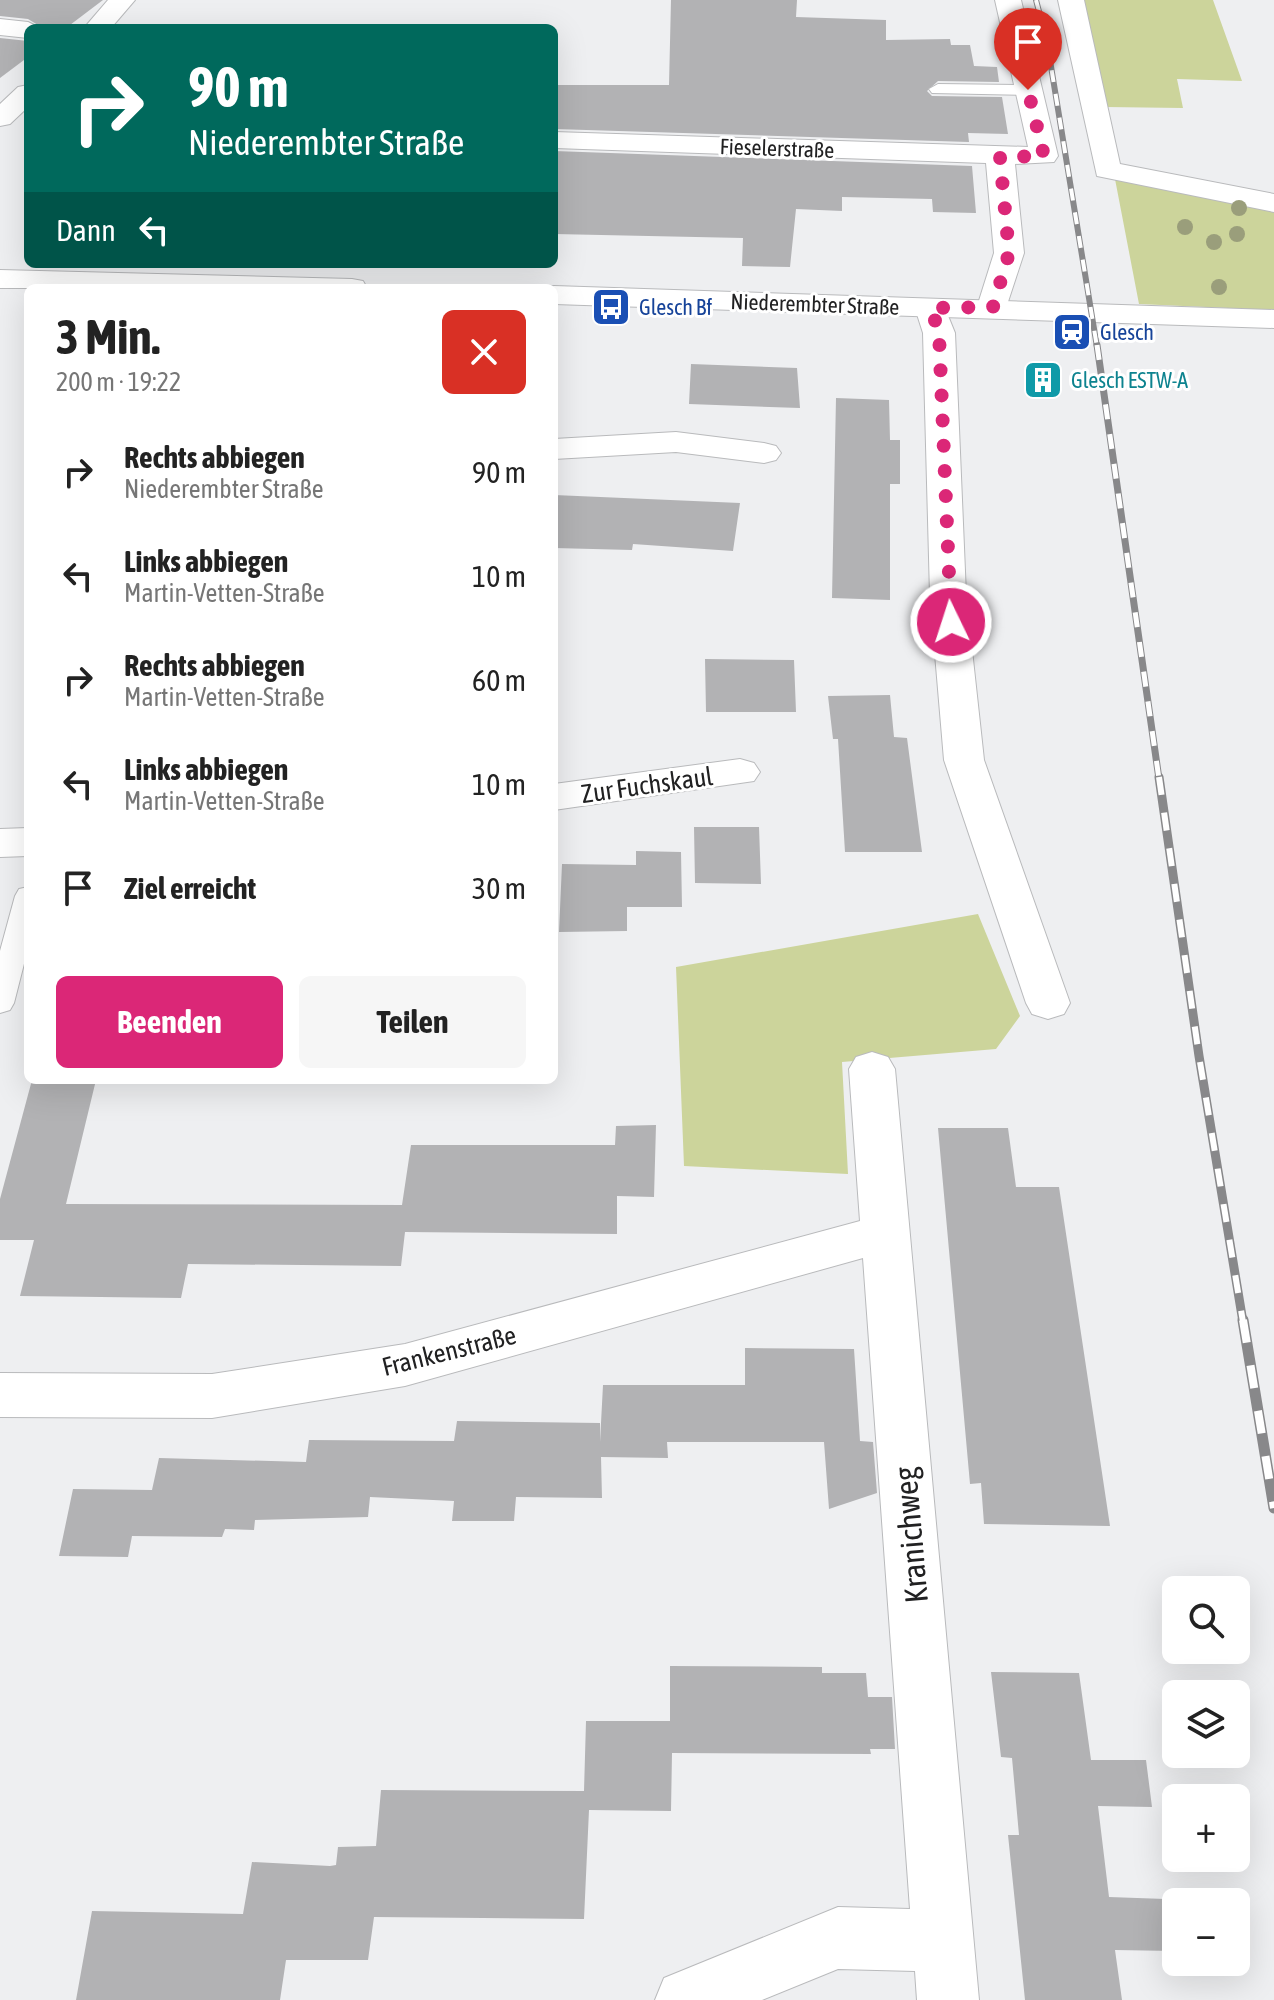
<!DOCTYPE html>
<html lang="de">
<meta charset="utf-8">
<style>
:root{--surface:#fff;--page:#f6f6f6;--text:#222;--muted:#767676;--accent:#db2777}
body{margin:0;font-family:"Asap Condensed",sans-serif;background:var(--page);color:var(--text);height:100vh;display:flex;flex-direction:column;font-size:30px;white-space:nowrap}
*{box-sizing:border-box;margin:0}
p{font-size:26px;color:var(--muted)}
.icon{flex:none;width:44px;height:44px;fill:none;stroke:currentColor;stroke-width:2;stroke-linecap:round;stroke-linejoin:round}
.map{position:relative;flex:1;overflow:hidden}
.details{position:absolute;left:24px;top:284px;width:534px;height:800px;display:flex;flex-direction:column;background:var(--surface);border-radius:12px;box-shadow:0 8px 32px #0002}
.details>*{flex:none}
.guide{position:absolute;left:24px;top:24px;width:534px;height:244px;border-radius:12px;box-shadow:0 8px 32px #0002;background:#00695c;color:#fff;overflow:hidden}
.fabs{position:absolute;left:1162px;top:1576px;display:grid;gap:16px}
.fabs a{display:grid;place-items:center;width:88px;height:88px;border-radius:12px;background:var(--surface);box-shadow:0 8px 32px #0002;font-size:40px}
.pin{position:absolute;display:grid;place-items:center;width:68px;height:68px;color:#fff;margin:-82px -34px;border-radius:50% 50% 50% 0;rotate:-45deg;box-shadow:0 0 8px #0007}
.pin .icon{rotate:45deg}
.me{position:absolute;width:88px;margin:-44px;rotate:356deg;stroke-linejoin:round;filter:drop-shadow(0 0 6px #0008)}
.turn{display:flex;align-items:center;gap:28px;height:168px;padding:0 32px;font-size:36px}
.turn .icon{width:104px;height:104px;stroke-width:2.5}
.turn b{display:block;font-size:56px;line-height:68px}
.then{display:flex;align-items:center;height:76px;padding:0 32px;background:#0003;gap:16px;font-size:30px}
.round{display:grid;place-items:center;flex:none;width:84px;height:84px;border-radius:12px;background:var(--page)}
.summary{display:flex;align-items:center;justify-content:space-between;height:136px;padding:0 32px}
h1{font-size:48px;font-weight:700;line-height:60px}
.primary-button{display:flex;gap:16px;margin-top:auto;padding:16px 32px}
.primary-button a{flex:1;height:92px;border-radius:12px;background:var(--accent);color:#fff;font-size:32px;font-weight:700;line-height:92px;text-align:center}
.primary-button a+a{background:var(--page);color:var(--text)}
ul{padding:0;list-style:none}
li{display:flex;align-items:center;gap:24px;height:104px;padding:0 32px}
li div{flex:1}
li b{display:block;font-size:30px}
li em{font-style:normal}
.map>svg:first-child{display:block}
.green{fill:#ccd49b}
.building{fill:#b2b2b4}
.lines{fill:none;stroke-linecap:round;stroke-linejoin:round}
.lane-casing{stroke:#b9babc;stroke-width:2}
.street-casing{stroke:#b9babc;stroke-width:2}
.secondary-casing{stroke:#b9babc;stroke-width:2}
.lane{fill:#fff;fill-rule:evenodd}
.street{fill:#fff;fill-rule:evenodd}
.secondary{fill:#fff;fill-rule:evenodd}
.rail-far3-casing{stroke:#88888a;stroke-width:6}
.rail-far2-casing{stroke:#88888a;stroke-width:7}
.rail-far1-casing{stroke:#88888a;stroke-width:9}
.rail-casing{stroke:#88888a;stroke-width:11}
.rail-far3{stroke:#fff;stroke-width:4;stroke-dasharray:12;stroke-linecap:butt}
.rail-far2{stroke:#fff;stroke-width:5;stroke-dasharray:15;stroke-linecap:butt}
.rail-far1{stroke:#fff;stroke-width:6;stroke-dasharray:18;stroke-linecap:butt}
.rail{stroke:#fff;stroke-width:8;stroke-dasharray:23;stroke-linecap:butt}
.tree{fill:#9a9e7b}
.route{stroke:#db2777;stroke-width:14;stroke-dasharray:0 25.2}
.labels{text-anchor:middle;stroke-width:6;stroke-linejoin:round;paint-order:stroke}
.far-street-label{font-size:22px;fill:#212122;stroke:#fff}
.far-transit-label{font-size:22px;fill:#164399;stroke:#fff;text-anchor:start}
.far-culture-label{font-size:22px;fill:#0d838f;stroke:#fff;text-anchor:start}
.street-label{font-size:26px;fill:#212122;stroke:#fff}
.near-street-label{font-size:32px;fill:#212122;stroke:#fff}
</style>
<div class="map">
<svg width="1274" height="2000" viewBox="0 0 1274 2000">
<rect width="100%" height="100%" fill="#eeeff1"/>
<path class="green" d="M 1080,0 L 1213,0 L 1242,81 L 1177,79 L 1183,108 L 1106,107 Z
M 1115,179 L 1274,209 L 1274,310 L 1139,304 Z
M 978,914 L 1020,1016 L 996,1049 L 842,1062 L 848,1174 L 684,1166 L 676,967 Z"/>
<path class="building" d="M 0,0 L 103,0 L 66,28 L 43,28 L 28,19 L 0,16 Z
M 671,0 L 797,0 L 796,17 L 886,20 L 886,40 L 950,39 L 951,45 L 970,45 L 974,66 L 997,67 L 999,82 L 938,81 L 927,91 L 932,96 L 1002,97 L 1008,134 L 968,133 L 969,142 L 554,129 L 554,85 L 669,85 Z
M 0,38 L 28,41 L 28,57 L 0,78 Z
M 554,151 L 972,166 L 976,213 L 933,212 L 932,199 L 842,197 L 842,211 L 796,209 L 790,267 L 742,266 L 743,238 L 554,234 Z
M 691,364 L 797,368 L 800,408 L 689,404 Z
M 836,398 L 889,400 L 890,440 L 900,440 L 900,484 L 890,484 L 890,600 L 832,598 Z
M 554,495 L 740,503 L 733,551 L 633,544 L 632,550 L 554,548 Z
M 705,659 L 794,660 L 796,712 L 706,712 Z
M 890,695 L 894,737 L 907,738 L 922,852 L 845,852 L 838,739 L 833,739 L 828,696 Z
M 694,827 L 759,827 L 761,884 L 695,883 Z
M 636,851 L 681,852 L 682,907 L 627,907 L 627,931 L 559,932 L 562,864 L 636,865 Z
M 32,1080 L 96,1080 L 66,1204 L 402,1205 L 411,1145 L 615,1145 L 616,1126 L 656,1125 L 654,1197 L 617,1196 L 617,1234 L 405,1232 L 401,1266 L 188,1264 L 181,1298 L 20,1296 L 34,1240 L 0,1240 L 0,1199 Z
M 938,1128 L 1008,1128 L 1016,1187 L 1059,1187 L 1110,1526 L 984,1524 L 981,1483 L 970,1484 Z
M 745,1348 L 854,1349 L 860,1441 L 873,1442 L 877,1493 L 829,1509 L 824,1442 L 667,1442 L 668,1458 L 601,1457 L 602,1498 L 516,1497 L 514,1521 L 452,1521 L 454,1501 L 370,1497 L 368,1517 L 255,1520 L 254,1530 L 225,1529 L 222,1537 L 132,1536 L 128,1557 L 59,1556 L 73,1489 L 152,1490 L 159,1458 L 306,1462 L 309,1440 L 454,1441 L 457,1421 L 600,1423 L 600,1442 L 603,1385 L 745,1385 Z
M 670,1666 L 822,1667 L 822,1673 L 866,1673 L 868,1697 L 892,1697 L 895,1749 L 870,1749 L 871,1754 L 672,1753 L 671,1811 L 589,1810 L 584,1919 L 374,1917 L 368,1960 L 286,1960 L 280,2000 L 76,2000 L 92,1911 L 243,1914 L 252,1862 L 330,1866 L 336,1865 L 338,1847 L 376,1846 L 381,1790 L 584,1791 L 586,1721 L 670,1721 Z
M 991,1672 L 1079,1673 L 1091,1760 L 1146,1760 L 1152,1807 L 1098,1806 L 1109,1897 L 1165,1899 L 1174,1951 L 1115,1950 L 1122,2000 L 1025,2000 L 1008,1835 L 1019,1835 L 1012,1758 L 1001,1757 Z"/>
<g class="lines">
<g class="lane-casing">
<path id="lane" d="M 938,84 L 1028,85 L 1037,90 L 1028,95 L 932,93 L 929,89 Z
M 28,887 L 28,948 L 14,1003 L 10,1010 L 0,1013 L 0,951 L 15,896 L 19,889 Z"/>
</g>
<g class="street-casing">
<path id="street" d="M 995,0 L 1021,0 L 1058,156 L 1054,162 L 1015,164 L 1024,253 L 1004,314 L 982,314 L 977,307 L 994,253 L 986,163 L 554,148 L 554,132 L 1028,147 Z
M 1058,0 L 1084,0 L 1120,164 L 1274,194 L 1274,212 L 1097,176 Z
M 0,19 L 28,22 L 40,28 L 28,28 L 28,38 L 0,35 Z
M 931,299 L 942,301 L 955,333 L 966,595 L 984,760 L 1070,1003 L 1064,1014 L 1048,1019 L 1032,1014 L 1026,1003 L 944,760 L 930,595 L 923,333 L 915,308 L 920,301 Z
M 676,432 L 764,443 L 776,446 L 781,453 L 776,460 L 764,463 L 676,452 L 554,459 L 554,439 Z
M 740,759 L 754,763 L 760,772 L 754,781 L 554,810 L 554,784 Z
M 28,828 L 28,856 L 0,857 L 0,829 Z
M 872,1052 L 888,1057 L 895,1069 L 979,2000 L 917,2000 L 915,1971 L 838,1969 L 762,2000 L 655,2000 L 664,1978 L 838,1907 L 910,1909 L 863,1258 L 405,1386 L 212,1418 L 0,1417 L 0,1373 L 212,1374 L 405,1344 L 860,1221 L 849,1069 L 856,1057 Z"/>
</g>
<g class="secondary-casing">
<path id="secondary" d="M 108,0 L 135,0 L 111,28 L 84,28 Z
M 28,85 L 28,107 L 10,124 L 0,126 L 0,104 L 18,87 Z
M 0,270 L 352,279 L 363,281 L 367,288 L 0,288 Z
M 554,286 L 1274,310 L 1274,328 L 554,304 L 554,288 L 545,288 Z"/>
</g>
<use href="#lane" class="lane"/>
<use href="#street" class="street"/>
<use href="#secondary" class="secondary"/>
<g class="rail-far3-casing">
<path id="rail-far3" d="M 1036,0 L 1047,42 L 1097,347"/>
</g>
<g class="rail-far2-casing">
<path id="rail-far2" d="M 1097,345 L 1159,779"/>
</g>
<g class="rail-far1-casing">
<path id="rail-far1" d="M 1159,777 L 1199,1056 L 1243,1322"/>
</g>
<g class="rail-casing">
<path id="rail" d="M 1243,1320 L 1274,1508"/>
</g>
<use href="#rail-far3" class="rail-far3"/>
<use href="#rail-far2" class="rail-far2"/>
<use href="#rail-far1" class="rail-far1"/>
<use href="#rail" class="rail"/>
</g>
<g class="tree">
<circle cx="1239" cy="208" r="8"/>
<circle cx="1185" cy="227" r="8"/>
<circle cx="1237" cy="234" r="8"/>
<circle cx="1214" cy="242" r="8"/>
<circle cx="1219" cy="287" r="8"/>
</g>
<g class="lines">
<path class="route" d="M 951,622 L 939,333 L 931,308 L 993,307 L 1009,253 L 1000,157 L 1044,156 L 1028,90"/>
</g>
<defs>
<g id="bus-square" transform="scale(2)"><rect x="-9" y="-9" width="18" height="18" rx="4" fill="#1a4fb4" stroke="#fff"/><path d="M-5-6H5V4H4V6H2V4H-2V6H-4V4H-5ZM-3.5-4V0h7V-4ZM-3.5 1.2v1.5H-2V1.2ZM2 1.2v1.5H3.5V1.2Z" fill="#fff"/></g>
<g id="station-square" transform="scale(2)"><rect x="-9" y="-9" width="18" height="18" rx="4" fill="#1a4fb4" stroke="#fff"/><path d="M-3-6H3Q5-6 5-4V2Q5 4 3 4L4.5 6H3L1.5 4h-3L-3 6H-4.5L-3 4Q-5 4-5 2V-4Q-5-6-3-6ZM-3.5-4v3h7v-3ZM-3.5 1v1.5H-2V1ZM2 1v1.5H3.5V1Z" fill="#fff"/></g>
<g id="building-square" transform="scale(2)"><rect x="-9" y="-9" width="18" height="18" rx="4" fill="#0f9aa8" stroke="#fff"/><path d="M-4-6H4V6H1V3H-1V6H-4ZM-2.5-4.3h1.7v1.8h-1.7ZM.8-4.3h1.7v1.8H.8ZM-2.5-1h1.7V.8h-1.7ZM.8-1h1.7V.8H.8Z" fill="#fff"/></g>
</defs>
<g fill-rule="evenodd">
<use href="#bus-square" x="611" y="307"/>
<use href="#station-square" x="1072" y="332"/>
<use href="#building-square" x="1043" y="380"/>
</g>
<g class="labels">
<g class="far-street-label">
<text transform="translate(777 148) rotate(2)" y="8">Fieselerstraße</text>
<text transform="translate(815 304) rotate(2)" y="8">Niederembter Straße</text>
</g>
<g class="far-transit-label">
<text x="639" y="315">Glesch Bf</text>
<text x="1100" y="340">Glesch</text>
</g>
<g class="far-culture-label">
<text x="1071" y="388">Glesch ESTW-A</text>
</g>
<g class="street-label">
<text transform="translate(647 785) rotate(-8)" y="9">Zur Fuchskaul</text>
<text transform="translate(449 1351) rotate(-14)" y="9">Frankenstraße</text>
</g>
<g class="near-street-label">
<text transform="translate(911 1535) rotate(-95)" y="11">Kranichweg</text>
</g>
</g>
</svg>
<div class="fabs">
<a><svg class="icon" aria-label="search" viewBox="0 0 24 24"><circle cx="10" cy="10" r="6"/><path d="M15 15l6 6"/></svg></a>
<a><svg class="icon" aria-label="layers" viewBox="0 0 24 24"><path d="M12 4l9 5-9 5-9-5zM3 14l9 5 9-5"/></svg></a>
<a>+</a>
<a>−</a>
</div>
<div class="pin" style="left:1028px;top:90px;background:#d93025"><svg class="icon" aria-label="arrive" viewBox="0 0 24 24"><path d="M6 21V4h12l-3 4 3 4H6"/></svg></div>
<svg class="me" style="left:951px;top:622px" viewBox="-20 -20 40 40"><circle r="17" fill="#db2777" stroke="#fff" stroke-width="3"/><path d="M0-11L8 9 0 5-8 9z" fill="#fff"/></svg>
<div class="guide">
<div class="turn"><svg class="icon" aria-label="right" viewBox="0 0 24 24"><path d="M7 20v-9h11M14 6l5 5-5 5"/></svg><div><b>90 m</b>Niederembter Straße</div></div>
<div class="then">Dann<svg class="icon" aria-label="left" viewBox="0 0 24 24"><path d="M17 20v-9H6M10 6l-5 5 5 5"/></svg></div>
</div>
<section class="details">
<div class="summary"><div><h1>3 Min.</h1><p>200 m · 19:22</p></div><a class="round" style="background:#d93025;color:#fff"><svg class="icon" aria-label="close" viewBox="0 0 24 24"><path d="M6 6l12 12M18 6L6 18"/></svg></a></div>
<ul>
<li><svg class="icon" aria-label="right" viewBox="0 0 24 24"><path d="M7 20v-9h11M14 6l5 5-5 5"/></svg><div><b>Rechts abbiegen</b><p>Niederembter Straße</p></div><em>90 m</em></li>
<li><svg class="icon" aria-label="left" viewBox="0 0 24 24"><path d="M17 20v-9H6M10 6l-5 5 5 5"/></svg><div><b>Links abbiegen</b><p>Martin-Vetten-Straße</p></div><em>10 m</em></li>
<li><svg class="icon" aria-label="right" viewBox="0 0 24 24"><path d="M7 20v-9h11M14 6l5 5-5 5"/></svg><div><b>Rechts abbiegen</b><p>Martin-Vetten-Straße</p></div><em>60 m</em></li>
<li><svg class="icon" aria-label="left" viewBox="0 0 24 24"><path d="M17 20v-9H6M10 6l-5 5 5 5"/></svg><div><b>Links abbiegen</b><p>Martin-Vetten-Straße</p></div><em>10 m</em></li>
<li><svg class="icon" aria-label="arrive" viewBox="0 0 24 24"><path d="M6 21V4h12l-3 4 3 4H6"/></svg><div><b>Ziel erreicht</b></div><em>30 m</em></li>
</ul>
<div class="primary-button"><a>Beenden</a><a>Teilen</a></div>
</section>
</div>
